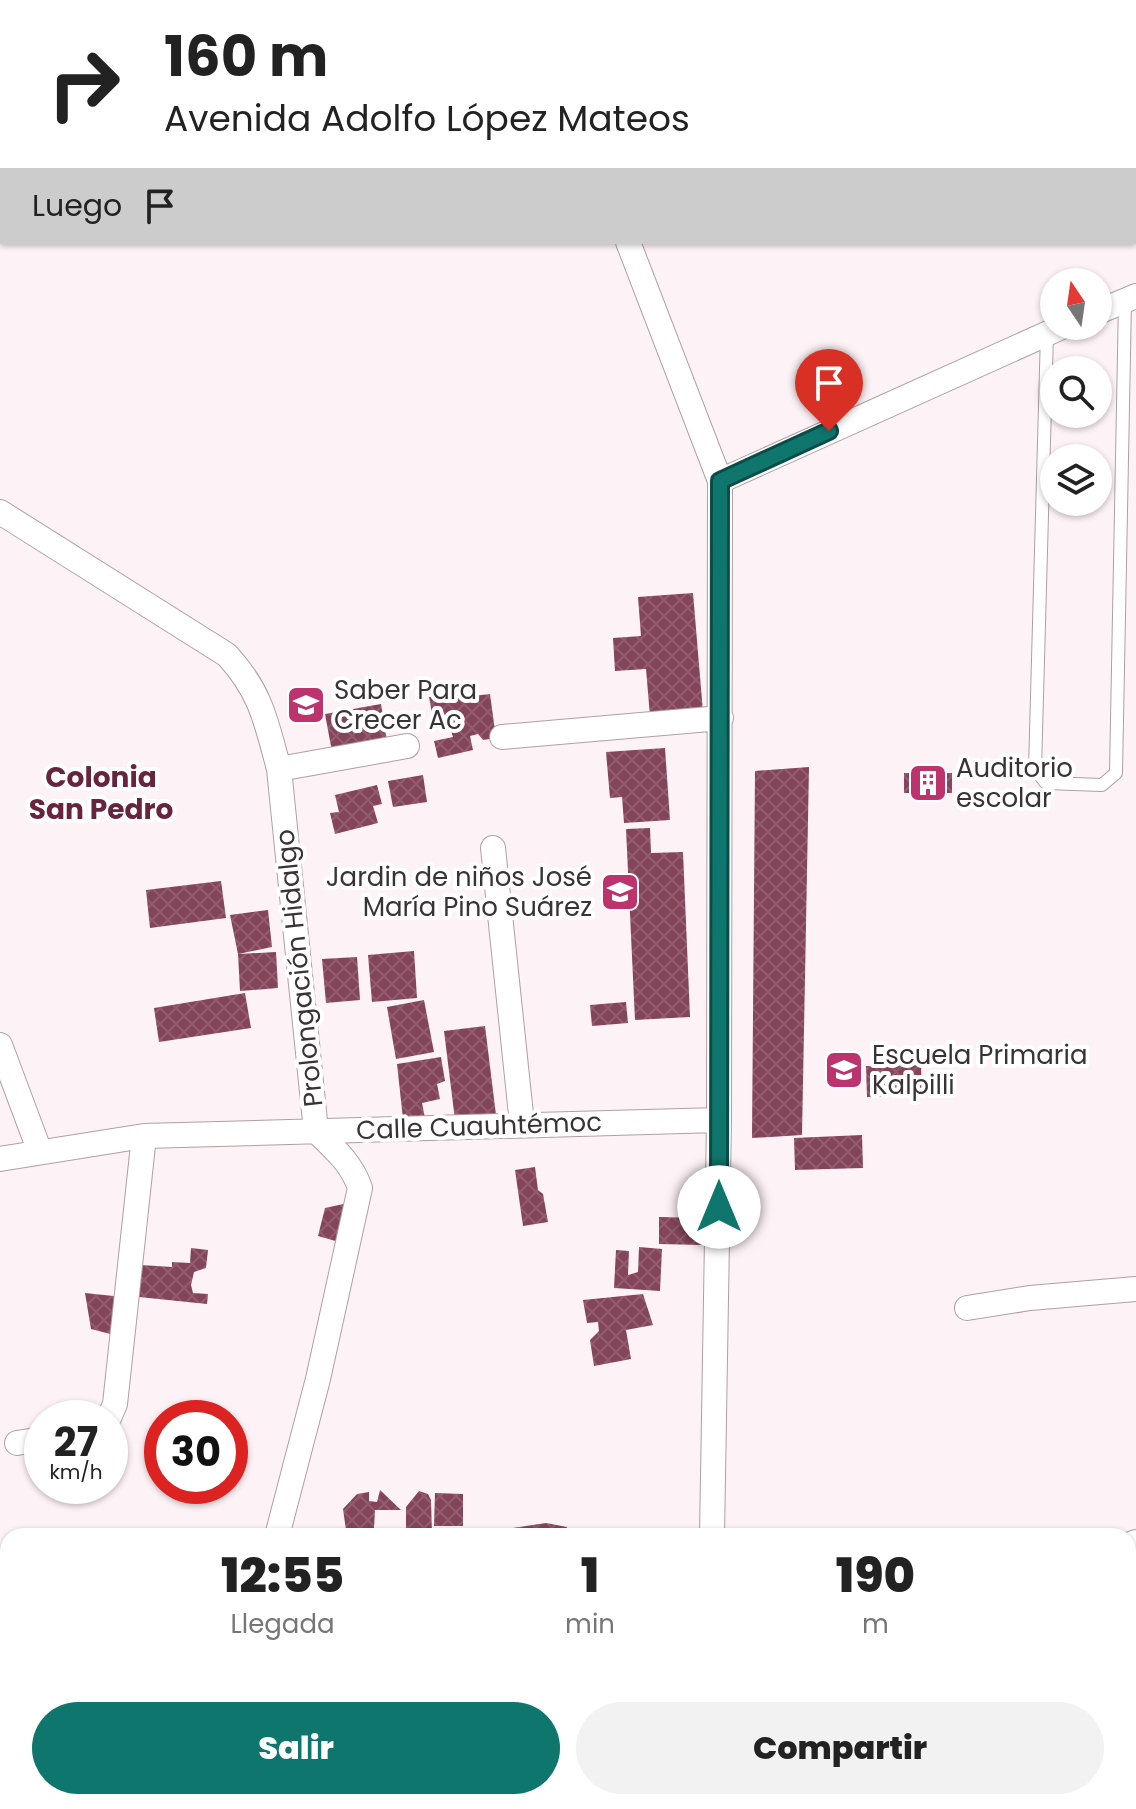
<!DOCTYPE html>
<html lang="es">
<meta charset="utf-8">
<style>
:root{--surface:#fff;--page:#f2f2f2;--text:#222;--muted:#767676;--accent:#0f766e}
body{margin:0;font-family:Poppins,sans-serif;background:var(--page);color:var(--text);height:100vh;display:flex;flex-direction:column;font-size:30px;white-space:nowrap}
*{box-sizing:border-box;margin:0}
p{font-size:26px;color:var(--muted)}
.icon{flex:none;width:44px;height:44px;fill:none;stroke:currentColor;stroke-width:2;stroke-linecap:round;stroke-linejoin:round}
.map{position:relative;flex:1;overflow:hidden}
.drawer{position:absolute;left:0px;top:1528px;width:1136px;height:282px;display:flex;flex-direction:column;background:var(--surface);border-radius:24px 24px 0 0;box-shadow:0 2px 6px #0004}
.drawer>*{flex:none}
.top-card{position:absolute;left:0px;top:0px;width:1136px;height:244px;box-shadow:0 2px 6px #0004;background:#fff;color:var(--text);overflow:hidden}
.needle{width:52px;rotate:347deg}
.fabs{position:absolute;left:1040px;top:268px;display:grid;gap:16px}
.fabs a{display:grid;place-items:center;width:72px;height:72px;border-radius:50%;background:var(--surface);box-shadow:0 2px 6px #0004;font-size:40px}
.speed{position:absolute;left:24px;top:1400px;display:flex;gap:16px;font-size:40px;font-weight:700;text-align:center}
.speed>*{display:grid;place-content:center;width:104px;height:104px;border-radius:50%;background:var(--surface);box-shadow:0 2px 6px #0004;line-height:1}
.speed small{font-size:20px;font-weight:400}
.speed .limit{border:12px solid #d22;background:#fff;color:#111}
.pin{position:absolute;display:grid;place-items:center;width:68px;height:68px;color:#fff;margin:-82px -34px;border-radius:50% 50% 50% 0;rotate:-45deg;box-shadow:0 0 8px #0007}
.pin .icon{rotate:45deg}
.me{position:absolute;width:88px;margin:-44px;rotate:0deg;stroke-linejoin:round;filter:drop-shadow(0 0 6px #0008)}
.turn{display:flex;align-items:center;gap:28px;height:168px;padding:0 32px;font-size:36px}
.turn .icon{width:104px;height:104px;stroke-width:2.5}
.turn b{display:block;font-size:56px;line-height:68px}
.then{display:flex;align-items:center;height:76px;padding:0 32px;background:#0003;gap:16px;font-size:30px}
.eta{display:flex;justify-content:space-evenly;align-items:center;height:136px;text-align:center}
.eta b{font-size:48px;font-weight:800;line-height:56px}
.button{display:flex;gap:16px;margin-top:auto;padding:16px 32px}
.button a{flex:1;height:92px;border-radius:48px;background:var(--accent);color:#fff;font-size:32px;font-weight:800;line-height:92px;text-align:center}
.button a+a{background:var(--page);color:var(--text)}
.map>svg:first-child{display:block}
.building{fill:url(#building-cross-hatch)}
.lines{fill:none;stroke-linecap:round;stroke-linejoin:round}
.service-casing{stroke:#af9fa3;stroke-width:14}
.minor-casing{stroke:#af9fa3;stroke-width:26}
.service{stroke:#fff;stroke-width:12}
.minor{stroke:#fff;stroke-width:24}
.route-casing{stroke:#0a4d48;stroke-width:20}
.route{stroke:#0f766e;stroke-width:14}
.labels{text-anchor:middle;stroke-width:8;stroke-linejoin:round;paint-order:stroke}
.poi-label{font-size:26px;fill:#3a3335;stroke:#fff;text-anchor:start}
.street-label{font-size:26px;fill:#3a3335;stroke:#fff}
.neighbourhood-label{font-size:28px;font-weight:bold;fill:#68243e;stroke:#fff}
</style>
<div class="map">
<svg width="1136" height="1809" viewBox="0 0 1136 1809">
<defs>
<pattern id="building-cross-hatch" width="8" height="8" patternUnits="userSpaceOnUse" patternTransform="scale(2)"><rect width="8" height="8" fill="#84445a"/><path d="M0 0l8 8M0 8l8-8" fill="none" stroke="#915d6f"/></pattern>
</defs>
<rect width="100%" height="100%" fill="#fdf2f5"/>
<path class="building" d="M 693,593 L 703,712 L 650,716 L 646,669 L 615,671 L 613,638 L 641,636 L 638,597 Z
M 490,694 L 496,738 L 483,740 L 478,734 L 470,736 L 473,750 L 438,758 L 434,741 L 453,737 L 446,717 L 433,719 L 429,697 L 442,695 L 447,699 Z
M 381,704 L 388,747 L 333,757 L 325,714 Z
M 665,748 L 670,820 L 624,823 L 622,797 L 610,798 L 606,752 Z
M 809,767 L 802,1135 L 752,1138 L 755,771 Z
M 904,773 L 952,773 L 952,793 L 904,793 Z
M 423,775 L 427,802 L 393,807 L 388,781 Z
M 377,785 L 382,804 L 373,806 L 378,823 L 335,834 L 330,813 L 339,812 L 335,795 Z
M 650,828 L 651,853 L 683,852 L 690,1017 L 635,1020 L 626,829 Z
M 221,881 L 226,918 L 150,928 L 146,890 Z
M 268,910 L 272,947 L 238,954 L 276,952 L 278,988 L 240,991 L 238,954 L 230,915 Z
M 414,951 L 417,998 L 372,1002 L 368,955 Z
M 357,957 L 360,1000 L 326,1003 L 322,959 Z
M 245,993 L 251,1028 L 159,1042 L 154,1008 Z
M 424,1000 L 434,1052 L 396,1059 L 387,1007 Z
M 626,1002 L 628,1023 L 592,1026 L 590,1005 Z
M 485,1026 L 496,1115 L 455,1120 L 444,1031 Z
M 441,1057 L 445,1081 L 437,1084 L 440,1099 L 422,1103 L 425,1118 L 403,1119 L 397,1064 Z
M 921,1065 L 922,1095 L 867,1097 L 866,1066 Z
M 862,1135 L 863,1168 L 795,1170 L 794,1138 Z
M 535,1167 L 538,1190 L 543,1194 L 548,1222 L 523,1226 L 515,1170 Z
M 348,1203 L 339,1242 L 318,1236 L 325,1208 Z
M 659,1217 L 702,1218 L 702,1245 L 659,1244 Z
M 639,1247 L 662,1249 L 660,1291 L 614,1288 L 616,1250 L 629,1251 L 628,1275 L 638,1272 Z
M 191,1248 L 208,1250 L 206,1268 L 194,1272 L 191,1285 L 193,1293 L 208,1294 L 207,1304 L 139,1297 L 141,1265 L 172,1267 L 172,1262 L 190,1263 Z
M 85,1293 L 123,1297 L 118,1336 L 91,1329 Z
M 643,1294 L 653,1325 L 626,1330 L 631,1359 L 594,1366 L 590,1340 L 599,1331 L 598,1322 L 587,1323 L 583,1300 Z
M 380,1490 L 401,1510 L 375,1510 L 374,1528 L 346,1530 L 343,1509 L 357,1494 L 369,1492 L 369,1501 L 377,1502 Z
M 419,1491 L 428,1494 L 431,1500 L 432,1534 L 406,1535 L 406,1507 Z
M 435,1493 L 463,1494 L 463,1526 L 434,1526 Z
M 546,1523 L 567,1527 L 568,1536 L 514,1536 L 513,1528 Z"/>
<g class="lines">
<g class="service-casing">
<path id="service" d="M 1047,333 L 1035,769 L 1046,783 L 1102,785 L 1116,773 L 1125,301"/>
</g>
<g class="minor-casing">
<path id="minor" d="M 477,0 L 480,2
M 990,0 L 991,2
M 0,13 L 2,8
M 1134,227 L 1136,230
M 628,242 L 720,481 L 719,1120 L 712,1536
M 1098,312 L 1136,296
M 720,481 L 1064,326
M 0,512 L 227,655 C 261,692 266,721 279,769 L 316,1131 C 335,1149 352,1164 360,1188 L 318,1379 L 277,1536
M 502,737 L 721,718
M 279,769 L 407,746
M 493,848 L 522,1124
M 0,1045 L 40,1152
M 0,1159 L 144,1136 L 719,1120
M 967,1308 L 1030,1298 L 1136,1289
M 109,1418 L 115,1404 L 144,1136
M 17,1443 L 42,1439
M 1128,1545 L 1136,1542
M 262,1802 L 263,1809
M 569,1802 L 569,1809
M 706,1809 L 706,1802"/>
</g>
<use href="#service" class="service"/>
<use href="#minor" class="minor"/>
</g>
<g class="lines">
<g class="route-casing">
<path id="route" d="M 719,1207 L 720,481 L 829,431"/>
</g>
<use href="#route" class="route"/>
</g>
<defs>
<g id="school-square" transform="scale(2)"><rect x="-9" y="-9" width="18" height="18" rx="4" fill="#bd336d" stroke="#fff"/><path d="M0-5L7-2L0 1L-7-2ZM-4 1L0 2.5L4 1V4Q0 6-4 4Z" fill="#fff"/></g>
<g id="building-square" transform="scale(2)"><rect x="-9" y="-9" width="18" height="18" rx="4" fill="#bd336d" stroke="#fff"/><path d="M-4-6H4V6H1V3H-1V6H-4ZM-2.5-4.3h1.7v1.8h-1.7ZM.8-4.3h1.7v1.8H.8ZM-2.5-1h1.7V.8h-1.7ZM.8-1h1.7V.8H.8Z" fill="#fff"/></g>
</defs>
<g fill-rule="evenodd">
<use href="#school-square" x="306" y="705"/>
<use href="#building-square" x="928" y="783"/>
<use href="#school-square" x="620" y="892"/>
<use href="#school-square" x="844" y="1070"/>
</g>
<g class="labels">
<g class="poi-label">
<text x="334" y="699">Saber Para<tspan x="334" dy="30">Crecer Ac</tspan></text>
<text x="956" y="777">Auditorio<tspan x="956" dy="30">escolar</tspan></text>
<text x="592" y="886" text-anchor="end">Jardin de niños José<tspan x="592" dy="30">María Pino Suárez</tspan></text>
<text x="872" y="1064">Escuela Primaria<tspan x="872" dy="30">Kalpilli</tspan></text>
</g>
<g class="street-label">
<text transform="translate(299 968) rotate(-96)" y="9">Prolongación Hidalgo</text>
<text transform="translate(479 1126) rotate(-2)" y="9">Calle Cuauhtémoc</text>
</g>
<g class="neighbourhood-label">
<text x="101" y="787">Colonia<tspan x="101" dy="32">San Pedro</tspan></text>
</g>
</g>
</svg>
<div class="fabs">
<a><svg class="needle" viewBox="-14 -14 28 28"><path d="M0-13l5 13h-10z" fill="#e53935"/><path d="M0 13l5-13h-10z" fill="#767676"/></svg></a>
<a><svg class="icon" aria-label="search" viewBox="0 0 24 24"><circle cx="10" cy="10" r="6"/><path d="M15 15l6 6"/></svg></a>
<a><svg class="icon" aria-label="layers" viewBox="0 0 24 24"><path d="M12 4l9 5-9 5-9-5zM3 14l9 5 9-5"/></svg></a>
</div>
<div class="speed"><div>27<small>km/h</small></div><div class="limit">30</div></div>
<div class="pin" style="left:829px;top:431px;background:#d93025"><svg class="icon" aria-label="arrive" viewBox="0 0 24 24"><path d="M6 21V4h12l-3 4 3 4H6"/></svg></div>
<svg class="me" style="left:719px;top:1207px" viewBox="-20 -20 40 40"><circle r="19" fill="#fff"/><path d="M0-13L10 11 0 6-10 11z" fill="#0f766e"/></svg>
<div class="top-card">
<div class="turn"><svg class="icon" aria-label="right" viewBox="0 0 24 24"><path d="M7 20v-9h11M14 6l5 5-5 5"/></svg><div><b>160 m</b>Avenida Adolfo López Mateos</div></div>
<div class="then">Luego<svg class="icon" aria-label="arrive" viewBox="0 0 24 24"><path d="M6 21V4h12l-3 4 3 4H6"/></svg></div>
</div>
<section class="drawer">
<div class="eta">
<div><b>12:55</b><p>Llegada</p></div>
<div><b>1</b><p>min</p></div>
<div><b>190</b><p>m</p></div>
</div>
<div class="button"><a>Salir</a><a>Compartir</a></div>
</section>
</div>
